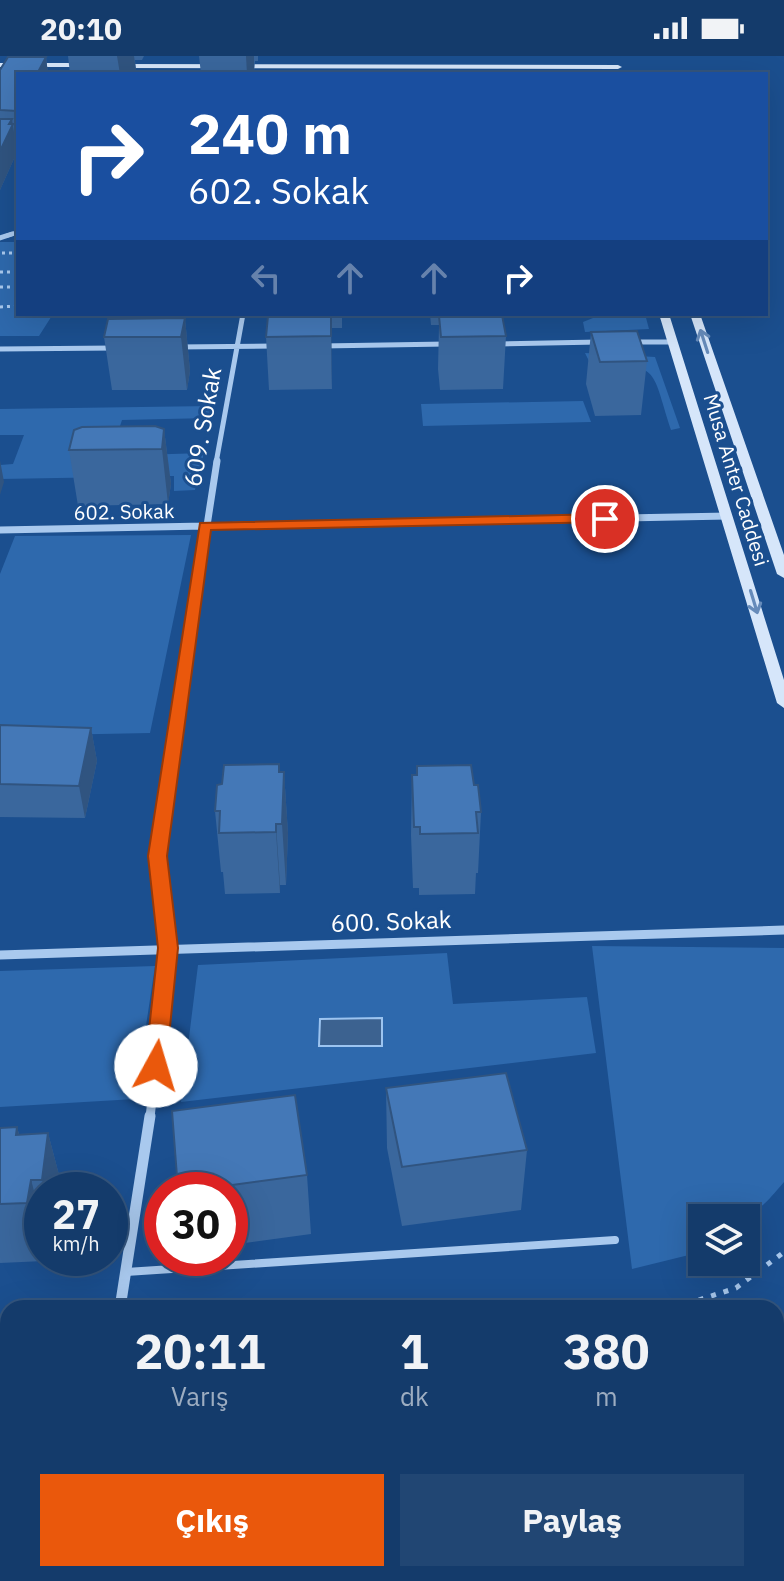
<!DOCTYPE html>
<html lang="tr">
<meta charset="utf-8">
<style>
:root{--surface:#143b6b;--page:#214673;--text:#f1f3f6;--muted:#9dadc1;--line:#33557e;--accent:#ea580c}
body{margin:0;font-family:"IBM Plex Sans",sans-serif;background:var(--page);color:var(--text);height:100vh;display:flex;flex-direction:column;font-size:30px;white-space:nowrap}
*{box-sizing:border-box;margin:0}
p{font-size:26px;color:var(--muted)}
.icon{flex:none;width:44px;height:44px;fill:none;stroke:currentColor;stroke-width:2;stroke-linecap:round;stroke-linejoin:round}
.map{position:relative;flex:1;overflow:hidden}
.drawer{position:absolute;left:0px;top:1244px;width:784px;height:282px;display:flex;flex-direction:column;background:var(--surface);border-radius:24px 24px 0 0;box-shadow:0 8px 32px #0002,0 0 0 2px var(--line)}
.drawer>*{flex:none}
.guide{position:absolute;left:16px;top:16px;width:752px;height:244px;border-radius:0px;box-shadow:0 8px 32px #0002,0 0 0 2px var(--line);background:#1a4fa0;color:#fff;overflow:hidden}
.tools{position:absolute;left:688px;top:1148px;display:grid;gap:16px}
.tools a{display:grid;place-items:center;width:72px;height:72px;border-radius:0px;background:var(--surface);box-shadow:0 8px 32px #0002,0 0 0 2px var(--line);font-size:40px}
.speed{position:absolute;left:24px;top:1116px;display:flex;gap:16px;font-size:40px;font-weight:700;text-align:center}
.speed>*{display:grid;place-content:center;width:104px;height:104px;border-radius:50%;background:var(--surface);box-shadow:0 8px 32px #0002,0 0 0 2px var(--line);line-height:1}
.speed small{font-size:20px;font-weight:400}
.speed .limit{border:12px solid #d22;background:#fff;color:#111}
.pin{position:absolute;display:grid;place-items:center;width:68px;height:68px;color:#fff;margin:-34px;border:4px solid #fff;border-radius:50%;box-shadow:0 2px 8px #0007}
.me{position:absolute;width:88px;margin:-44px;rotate:6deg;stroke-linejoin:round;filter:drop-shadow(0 0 6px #0008)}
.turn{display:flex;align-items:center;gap:28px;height:168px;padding:0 40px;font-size:36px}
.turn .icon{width:104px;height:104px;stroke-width:2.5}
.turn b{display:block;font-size:56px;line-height:68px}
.lanes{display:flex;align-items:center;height:76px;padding:0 40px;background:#0003;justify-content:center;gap:40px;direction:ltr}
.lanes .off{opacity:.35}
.eta{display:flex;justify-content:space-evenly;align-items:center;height:136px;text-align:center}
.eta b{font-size:48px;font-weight:700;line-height:56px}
.button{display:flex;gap:16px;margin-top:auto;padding:16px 40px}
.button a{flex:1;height:92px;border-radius:0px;background:var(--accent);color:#fff;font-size:32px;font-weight:700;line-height:92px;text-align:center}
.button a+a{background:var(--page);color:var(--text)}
.status{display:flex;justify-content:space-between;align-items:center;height:56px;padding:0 40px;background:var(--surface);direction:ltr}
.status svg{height:22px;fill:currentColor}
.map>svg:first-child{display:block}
.green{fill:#2e69ad}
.water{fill:#3c6290;stroke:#9cc4f0;stroke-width:2}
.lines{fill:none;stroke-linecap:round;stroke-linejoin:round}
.path-far1{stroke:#a9c9ee;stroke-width:3;stroke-dasharray:3 4;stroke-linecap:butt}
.path{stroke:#a9c9ee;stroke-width:5;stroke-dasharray:5 8;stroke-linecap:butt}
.lane{stroke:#a9c9ee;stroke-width:8}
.street-far4{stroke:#a9c9ee;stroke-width:4}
.street-far3{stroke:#a9c9ee;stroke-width:5}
.street-far2{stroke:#a9c9ee;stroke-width:7}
.street-far1{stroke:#a9c9ee;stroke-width:9}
.street{stroke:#a9c9ee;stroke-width:11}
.secondary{fill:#d6e6fa;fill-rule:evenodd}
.primary{fill:#f0f6ff;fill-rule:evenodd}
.wall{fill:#3a679d}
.shaded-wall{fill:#305480}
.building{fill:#4478b7;stroke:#305480;stroke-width:2}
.oneway{stroke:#668bba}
.route{fill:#ea580c;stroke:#983908;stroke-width:2}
.labels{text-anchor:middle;stroke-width:6;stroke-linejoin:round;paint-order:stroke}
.far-street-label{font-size:20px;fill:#fff;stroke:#1b4f8f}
.street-label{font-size:24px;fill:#fff;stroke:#1b4f8f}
</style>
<div class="status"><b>20:10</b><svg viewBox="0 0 49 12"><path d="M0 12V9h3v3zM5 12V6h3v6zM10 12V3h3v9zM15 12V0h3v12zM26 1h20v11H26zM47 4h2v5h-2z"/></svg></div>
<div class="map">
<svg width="784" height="1525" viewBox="0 0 784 1525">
<rect width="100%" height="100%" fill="#1b4f8f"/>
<path class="green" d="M 0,186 L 18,186 L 18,258 L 53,258 L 39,280 L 0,280 Z
M 603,258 L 645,258 L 649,273 L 585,276 L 583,266 Z
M 585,297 L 655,301 L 680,372 L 671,374 C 650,309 661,310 591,309 Z
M 583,345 L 591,366 L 423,370 L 421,348 Z
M 211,350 L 210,362 L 122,364 L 118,376 L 139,399 L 204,397 L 195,434 L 174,435 L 174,420 L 0,423 L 0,409 L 13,408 L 24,379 L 0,379 L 0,353 Z
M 191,479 L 150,677 L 0,680 L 0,518 L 15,480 Z
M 592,890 L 784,892 L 784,1126 C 752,1164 750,1162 702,1162 L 702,1192 L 693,1198 L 632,1213 Z
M 447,897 L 453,948 L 587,941 L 596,997 L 181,1046 L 198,909 Z
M 155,910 L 135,1043 L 0,1051 L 0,915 Z"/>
<path class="water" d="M 382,962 L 382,990 L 319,990 L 320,963 Z"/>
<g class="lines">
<path class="path-far1" d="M 2,197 L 18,197
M 0,216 L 18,216
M 0,231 L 18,231
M 0,251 L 18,250"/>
<path class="path" d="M 674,1252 L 736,1232 L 784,1196
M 0,1287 L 8,1287"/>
<path class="lane" d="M 126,1216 L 615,1184"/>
<path class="street-far4" d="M 0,86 L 18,86
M 6,180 L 18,176"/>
<path class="street-far3" d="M 0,182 L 12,178
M 633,286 L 672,286
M 497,288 L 599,286
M 321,290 L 447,288
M 177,291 L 275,290
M 0,293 L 115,292
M 216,407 L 243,258"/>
<path class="street-far2" d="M 0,474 L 728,460
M 172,696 L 217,405"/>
<path class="street-far1" d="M 0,899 L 784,874
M 150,1062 L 168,892 L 157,800 L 172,694"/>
<path class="street" d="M 120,1252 L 150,1060"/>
<path class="secondary" d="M 0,7 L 88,7 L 92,9 L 88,11 L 0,11 Z
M 113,8 L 618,9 L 622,11 L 618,13 L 116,12 Z
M 659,258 L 669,258 L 784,624 L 784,652 L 777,647 Z
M 690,258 L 700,258 L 784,499 L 784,522 L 777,518 Z"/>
<path class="primary" d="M 784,1291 L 784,1318 L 776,1321 L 776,1294 Z
M 8,1312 L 8,1338 L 0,1339 L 0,1313 Z
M 0,1369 L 8,1369 L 8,1397 L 0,1397 Z
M 776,1439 L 784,1440 L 784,1470 L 776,1469 Z
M 0,1452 L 8,1452 L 8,1482 L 0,1482 Z
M 500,1518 L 572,1518 L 569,1525 L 497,1525 Z"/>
</g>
<path class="wall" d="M 68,0 L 144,0 L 142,4 L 135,4 L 136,14 L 134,18 L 70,18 Z
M 199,0 L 258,0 L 258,5 L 255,5 L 254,18 L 201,18 Z
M 46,1 L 48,18 L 18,18 L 18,82 L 15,82 L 17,96 L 0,134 L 0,14 Z
M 273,258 L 342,258 L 342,272 L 331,272 L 332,333 L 269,334 L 266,281 Z
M 430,258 L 499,258 L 506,280 L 503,333 L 440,334 L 438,313 L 439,269 L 431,269 Z
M 185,262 L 190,315 L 187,334 L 112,334 L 104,281 Z
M 591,276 L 647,305 L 641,359 L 595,360 L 586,328 Z
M 164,373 L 171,428 L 168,448 L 78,450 L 69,394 Z
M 0,669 L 91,672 L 97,705 L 85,762 L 0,761 Z
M 279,716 L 284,716 L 288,777 L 286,829 L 280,829 L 280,837 L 225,838 L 223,816 L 221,816 L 215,755 L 222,728 Z
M 412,719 L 474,729 L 481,756 L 478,817 L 476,817 L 475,838 L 419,839 L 419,832 L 413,832 L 411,779 Z
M 386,1032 L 527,1094 L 521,1154 L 402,1170 L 387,1092 Z
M 17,1071 L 19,1078 L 48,1077 L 63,1134 L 42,1134 L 42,1202 L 45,1202 L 44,1205 L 0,1207 L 0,1072 Z
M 307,1119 L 311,1178 L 230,1189 L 230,1134 L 178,1134 Z"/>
<path class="shaded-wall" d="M 117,0 L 134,0 L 136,14 L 134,18 L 120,18 Z
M 246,0 L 254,0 L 254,18 L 247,18 Z
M 46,1 L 48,18 L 37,18 Z
M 12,63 L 17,96 L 0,134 L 0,95 Z
M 331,259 L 332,311 L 332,333 L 331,280 Z
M 185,262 L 190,315 L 187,334 L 181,281 Z
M 164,373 L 171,428 L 168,448 L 162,393 Z
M 0,404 L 4,426 L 0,439 Z
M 91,672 L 97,705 L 85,762 L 79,730 Z
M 284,716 L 288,777 L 286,829 L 282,768 Z
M 276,768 L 280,829 L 280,837 L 276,776 Z
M 17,1071 L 42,1165 L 42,1197 L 27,1147 L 16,1079 Z
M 48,1077 L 63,1134 L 45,1134 L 42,1124 Z"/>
<path class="building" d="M 8,1 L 46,1 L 37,18 L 18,18 L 18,52 L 17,55 L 0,54 L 0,14 Z
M 0,63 L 12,63 L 9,68 L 13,68 L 0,95 Z
M 331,259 L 331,280 L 266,281 L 268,260 Z
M 502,259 L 506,280 L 441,281 L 439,260 Z
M 185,262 L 181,281 L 104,281 L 108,263 Z
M 637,275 L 647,305 L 600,306 L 591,276 Z
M 155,370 L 164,373 L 162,393 L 69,394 L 74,374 L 82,371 Z
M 0,669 L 91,672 L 79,730 L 0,728 Z
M 279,708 L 279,716 L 284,716 L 282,768 L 276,768 L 276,776 L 219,777 L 220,755 L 215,755 L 217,729 L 222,728 L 224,709 Z
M 471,709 L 474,729 L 478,729 L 481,756 L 476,756 L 478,777 L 420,778 L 420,771 L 414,771 L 412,719 L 417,719 L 417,710 Z
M 506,1017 L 527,1094 L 402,1111 L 386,1032 Z
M 295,1039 L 307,1119 L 195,1134 L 178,1134 L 172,1055 Z
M 17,1071 L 16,1079 L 48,1077 L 42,1124 L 31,1124 L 27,1147 L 0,1148 L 0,1072 Z"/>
<defs><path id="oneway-shaft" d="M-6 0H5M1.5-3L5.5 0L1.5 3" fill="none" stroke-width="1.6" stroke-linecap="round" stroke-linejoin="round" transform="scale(2)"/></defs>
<g class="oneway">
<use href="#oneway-shaft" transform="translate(704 285) rotate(-108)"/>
<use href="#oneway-shaft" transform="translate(754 546) rotate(73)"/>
</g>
<path class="route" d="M 605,458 L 612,463 L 610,466 L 211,474 L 167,800 L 178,892 L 166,1010 L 156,1018 L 148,1016 L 145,1010 L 158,892 L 148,800 L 200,467 Z"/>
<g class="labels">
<g class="far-street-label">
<text transform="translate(736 424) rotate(73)" y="7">Musa Anter Caddesi</text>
<text transform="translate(124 456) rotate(-1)" y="7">602. Sokak</text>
</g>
<g class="street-label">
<text transform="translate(203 371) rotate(-80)" y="8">609. Sokak</text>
<text transform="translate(391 866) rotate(-2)" y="8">600. Sokak</text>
</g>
</g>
</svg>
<div class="tools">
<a><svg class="icon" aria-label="layers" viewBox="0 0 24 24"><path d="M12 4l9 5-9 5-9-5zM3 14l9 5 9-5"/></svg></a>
</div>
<div class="speed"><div>27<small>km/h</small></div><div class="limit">30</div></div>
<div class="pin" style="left:605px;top:463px;background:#d93025"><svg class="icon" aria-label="arrive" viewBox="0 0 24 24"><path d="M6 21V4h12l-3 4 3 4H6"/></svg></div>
<svg class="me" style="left:156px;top:1010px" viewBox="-20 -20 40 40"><circle r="19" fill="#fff"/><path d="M0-13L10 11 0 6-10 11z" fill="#ea580c"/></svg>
<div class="guide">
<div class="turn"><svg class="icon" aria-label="right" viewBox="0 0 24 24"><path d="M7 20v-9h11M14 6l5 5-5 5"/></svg><div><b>240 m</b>602. Sokak</div></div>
<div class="lanes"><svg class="icon off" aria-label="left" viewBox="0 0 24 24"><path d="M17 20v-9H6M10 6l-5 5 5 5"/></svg><svg class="icon off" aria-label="ahead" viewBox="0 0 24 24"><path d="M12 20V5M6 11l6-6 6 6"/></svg><svg class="icon off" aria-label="ahead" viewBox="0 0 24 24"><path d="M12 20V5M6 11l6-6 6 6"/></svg><svg class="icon" aria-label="right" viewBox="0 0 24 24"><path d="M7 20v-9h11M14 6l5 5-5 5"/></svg></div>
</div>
<section class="drawer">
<div class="eta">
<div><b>20:11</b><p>Varış</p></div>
<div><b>1</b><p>dk</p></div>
<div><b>380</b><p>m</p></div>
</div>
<div class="button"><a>Çıkış</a><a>Paylaş</a></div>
</section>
</div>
